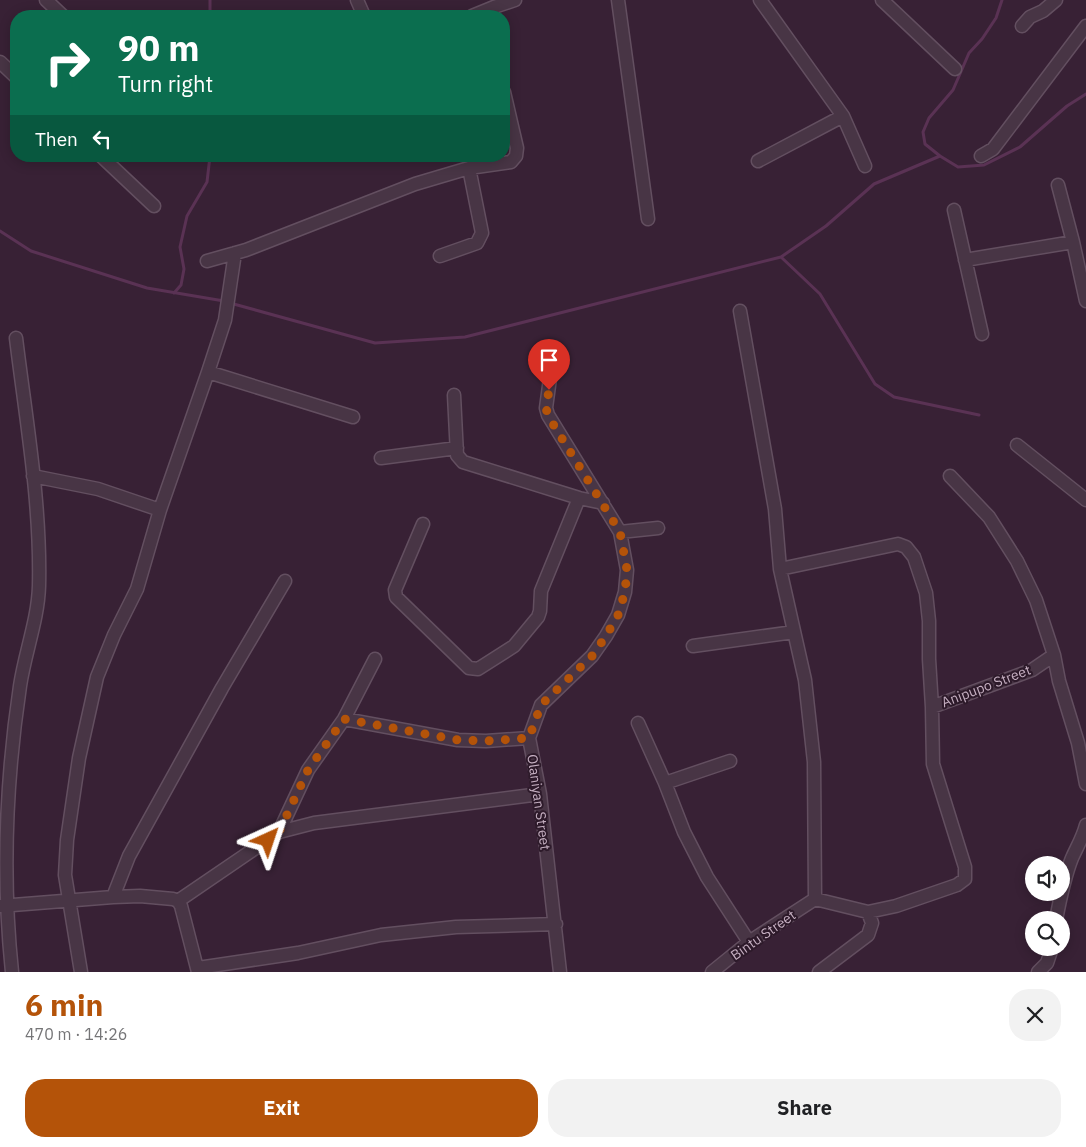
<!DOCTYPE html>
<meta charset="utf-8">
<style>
:root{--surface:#fff;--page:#f2f2f2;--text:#202124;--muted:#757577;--accent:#b45309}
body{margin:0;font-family:"IBM Plex Sans",sans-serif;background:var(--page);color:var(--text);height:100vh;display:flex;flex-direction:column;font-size:19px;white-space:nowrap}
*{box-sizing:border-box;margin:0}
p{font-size:16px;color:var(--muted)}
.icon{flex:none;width:28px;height:28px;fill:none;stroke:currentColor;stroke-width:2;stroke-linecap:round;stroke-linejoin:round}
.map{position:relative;height:972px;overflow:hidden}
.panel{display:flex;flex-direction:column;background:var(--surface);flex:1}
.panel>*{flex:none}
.top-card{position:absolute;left:10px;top:10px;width:500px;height:152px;border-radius:20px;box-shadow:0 2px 12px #0003;background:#0b6e4f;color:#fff;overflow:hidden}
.controls{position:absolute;left:1025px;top:856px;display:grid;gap:10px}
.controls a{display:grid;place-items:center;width:45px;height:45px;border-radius:50%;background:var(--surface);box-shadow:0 2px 12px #0003;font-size:25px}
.pin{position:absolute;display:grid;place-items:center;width:42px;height:42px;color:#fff;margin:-51px -21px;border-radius:50% 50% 50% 0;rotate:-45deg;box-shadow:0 0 5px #0007}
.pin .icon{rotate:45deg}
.me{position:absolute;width:55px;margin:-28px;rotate:42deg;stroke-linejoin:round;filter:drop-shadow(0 0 4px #0008)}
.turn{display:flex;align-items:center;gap:18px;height:105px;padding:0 25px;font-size:22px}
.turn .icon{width:65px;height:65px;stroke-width:2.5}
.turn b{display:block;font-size:35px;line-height:42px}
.then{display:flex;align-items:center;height:48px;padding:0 25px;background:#0003;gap:10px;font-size:19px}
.round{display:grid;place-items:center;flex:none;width:52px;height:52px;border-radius:20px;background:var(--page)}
.head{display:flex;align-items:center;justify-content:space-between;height:85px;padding:0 25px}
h1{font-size:30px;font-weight:800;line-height:38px;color:var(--accent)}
.button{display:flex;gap:10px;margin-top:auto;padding:10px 25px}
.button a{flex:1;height:58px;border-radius:20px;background:var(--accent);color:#fff;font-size:20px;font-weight:800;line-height:58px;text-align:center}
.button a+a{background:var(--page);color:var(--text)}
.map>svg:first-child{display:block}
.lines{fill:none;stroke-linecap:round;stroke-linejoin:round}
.stream{stroke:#5a3254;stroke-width:3}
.minor-casing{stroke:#634f60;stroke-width:15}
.minor{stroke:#483545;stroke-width:12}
.route{stroke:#b45309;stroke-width:9;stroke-dasharray:0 16.2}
.labels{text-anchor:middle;stroke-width:4;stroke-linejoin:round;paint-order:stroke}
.street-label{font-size:14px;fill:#c5afc1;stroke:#2d1a2a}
</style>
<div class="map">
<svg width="1086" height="972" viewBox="0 0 1086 972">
<rect width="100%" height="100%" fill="#382135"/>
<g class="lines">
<path class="stream" d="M 210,0 L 210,16
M 940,156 L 925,144 L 923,132 L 929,118 L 953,90 L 969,53 L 982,39 L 996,18 L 1002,0
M 0,231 L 31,251 L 147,288 L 224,301
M 781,257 L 820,294 L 875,384 L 894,397 L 979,415
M 174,293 L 181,285 L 184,269 L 180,247 L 187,216 L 207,182 L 210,156
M 230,303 L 375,343 L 465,337 L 781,257 L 826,226 L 874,184 L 940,156 L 958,167 L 984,165 L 1020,147 L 1067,106 L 1086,94"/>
<g class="minor-casing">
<path id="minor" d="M 46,0 L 63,16
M 357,0 L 364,16
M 618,0 L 648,219
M 760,0 L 843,116 L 865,166
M 882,0 L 955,69
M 472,16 L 494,7 L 515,0
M 1022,26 L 1030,17 L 1043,11 L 1056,0
M 0,62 L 16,77
M 101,156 L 154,206
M 981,156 L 993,149 L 1086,26
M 758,161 L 843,116
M 1058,185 L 1073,242 L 1086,301
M 954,210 L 982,334
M 440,256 L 477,243 L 482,233 L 469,168
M 965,260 L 1073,242
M 207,261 L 246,250 L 415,184 L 469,168 L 511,162 L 516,156 L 517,148 L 504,92
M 740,311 L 775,509 L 780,569 L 805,680 L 814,762 L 815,899
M 553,356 L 546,408 L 548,415 L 620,532 L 627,570 L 625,592 L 618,615 L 606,636 L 592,656 L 541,705 L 529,738 L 540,794 L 560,972
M 208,372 L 353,417
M 454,395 L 457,455 L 463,462 L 579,498 L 603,503
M 1017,445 L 1086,500
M 381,458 L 457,448
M 33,476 L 98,489 L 160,510
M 950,476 L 989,517 L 1017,561 L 1036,600 L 1054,655
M 423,524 L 395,590 L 396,597 L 469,668 L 478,669 L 514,646 L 538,617 L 540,611 L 541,591 L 579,498
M 620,532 L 658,528
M 780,569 L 898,544 L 906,547 L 914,557 L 926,593 L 929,621 L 929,659 L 932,707 L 933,764 L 965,867 L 965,879 L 957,885 L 896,906 L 868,912 L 815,899
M 693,646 L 794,632
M 932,707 L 1032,670 L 1054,655 L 1059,681 L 1078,743 L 1086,784
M 344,719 L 458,740 L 486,741 L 529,738
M 638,723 L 665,783 L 684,832 L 707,877 L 749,942
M 665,783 L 730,761
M 279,832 L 308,770 L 344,719 L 375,659
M 113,897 L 129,856 L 222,688 L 285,581
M 178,901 L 181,906 L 198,972
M 0,906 L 113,897 L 140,896 L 173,899 L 178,901 L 279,832 L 314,823 L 540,794
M 1056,920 C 1060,899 1064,878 1072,858 C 1077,847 1083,837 1086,825
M 198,968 L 298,953 L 381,935 L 456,927 L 556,924
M 12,972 C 2,877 6,780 20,686 C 25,652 38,620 39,586 C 41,503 26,420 16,338
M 81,972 L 65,875 L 67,840 L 79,758 L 97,677 L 114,635 L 137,589 L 160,510 L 208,372 L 225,320 L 235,253
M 712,972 L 749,942 L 815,899
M 819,972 L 868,935 L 872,923 L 868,912
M 1038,972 L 1047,963 L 1052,948"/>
</g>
<use href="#minor" class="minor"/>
</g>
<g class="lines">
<path class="route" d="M 268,840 L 279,832 L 308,770 L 344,719 L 458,740 L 486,741 L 529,738 L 541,705 L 592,656 L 606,636 L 618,615 L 625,592 L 627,570 L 620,532 L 548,416 L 546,408 L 549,390"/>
</g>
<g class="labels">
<g class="street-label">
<text transform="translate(986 686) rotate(-21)" y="5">Anipupo Street</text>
<text transform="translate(539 802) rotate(82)" y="5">Olaniyan Street</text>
<text transform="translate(763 935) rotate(-35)" y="5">Bintu Street</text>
</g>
</g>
</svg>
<div class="controls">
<a><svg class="icon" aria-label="sound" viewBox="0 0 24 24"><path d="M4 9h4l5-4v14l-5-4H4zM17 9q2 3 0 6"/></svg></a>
<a><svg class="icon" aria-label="search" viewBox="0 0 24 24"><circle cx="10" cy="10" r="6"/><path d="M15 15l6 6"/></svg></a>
</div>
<div class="pin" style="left:549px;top:390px;background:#d93025"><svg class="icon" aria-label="arrive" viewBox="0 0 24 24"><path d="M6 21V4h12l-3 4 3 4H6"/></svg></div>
<svg class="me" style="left:268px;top:840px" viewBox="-20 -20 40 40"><path d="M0-17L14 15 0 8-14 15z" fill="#b45309" stroke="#fff" stroke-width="4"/></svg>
<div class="top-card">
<div class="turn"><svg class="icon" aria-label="right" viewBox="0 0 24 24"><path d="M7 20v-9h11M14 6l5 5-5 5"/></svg><div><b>90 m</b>Turn right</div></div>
<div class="then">Then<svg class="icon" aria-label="left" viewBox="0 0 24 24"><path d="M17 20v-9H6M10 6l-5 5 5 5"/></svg></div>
</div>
</div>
<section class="panel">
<div class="head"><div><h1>6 min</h1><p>470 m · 14:26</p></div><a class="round"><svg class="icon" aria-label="close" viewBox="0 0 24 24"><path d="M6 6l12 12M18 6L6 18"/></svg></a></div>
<div class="button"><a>Exit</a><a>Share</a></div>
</section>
